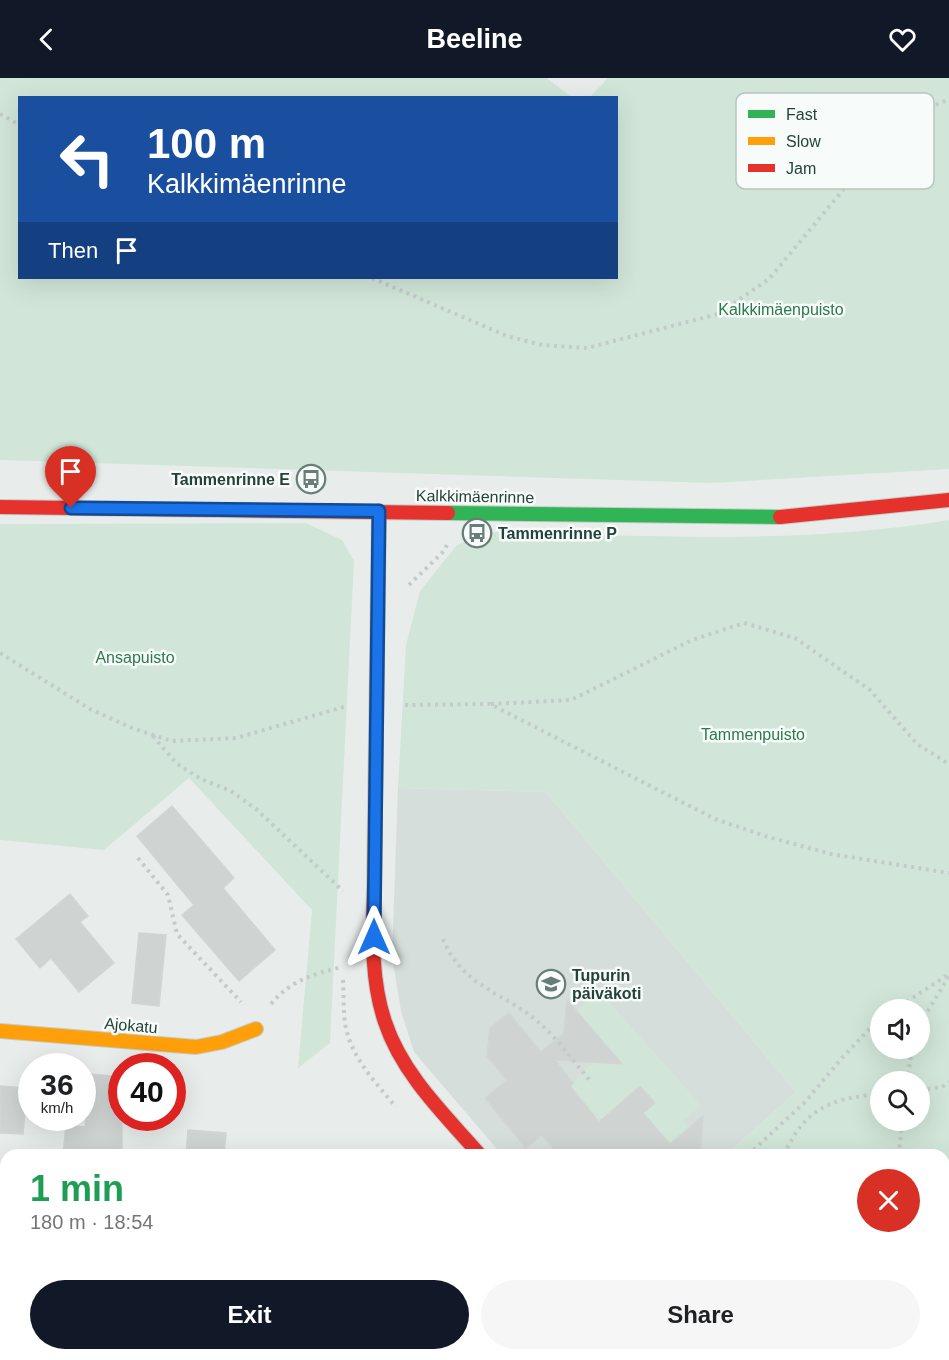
<!DOCTYPE html>
<meta charset="utf-8">
<style>
:root{--surface:#fff;--page:#f6f6f6;--text:#202124;--muted:#757577;--accent:#111827}
body{margin:0;font-family:Arial,sans-serif;background:var(--page);color:var(--text);height:100vh;display:flex;flex-direction:column;font-size:22px;white-space:nowrap}
*{box-sizing:border-box;margin:0}
p{font-size:20px;color:var(--muted)}
.icon{flex:none;width:33px;height:33px;fill:none;stroke:currentColor;stroke-width:2;stroke-linecap:round;stroke-linejoin:round}
.map{position:relative;flex:1;overflow:hidden}
.drawer{position:absolute;left:0px;top:1071px;width:950px;height:212px;display:flex;flex-direction:column;background:var(--surface);border-radius:18px 18px 0 0;box-shadow:0 6px 24px #0002}
.drawer>*{flex:none}
.hud{position:absolute;left:18px;top:18px;width:600px;height:183px;border-radius:0px;box-shadow:0 6px 24px #0002;background:#1a4fa0;color:#fff;overflow:hidden}
.fabs{position:absolute;left:870px;top:921px;display:grid;gap:12px}
.fabs a{display:grid;place-items:center;width:60px;height:60px;border-radius:50%;background:var(--surface);box-shadow:0 6px 24px #0002;font-size:30px}
.speed{position:absolute;left:18px;top:975px;display:flex;gap:12px;font-size:30px;font-weight:700;text-align:center}
.speed>*{display:grid;place-content:center;width:78px;height:78px;border-radius:50%;background:var(--surface);box-shadow:0 6px 24px #0002;line-height:1}
.speed small{font-size:15px;font-weight:400}
.speed .limit{border:9px solid #d22;background:#fff;color:#111}
.pin{position:absolute;display:grid;place-items:center;width:51px;height:51px;color:#fff;margin:-62px -26px;border-radius:50% 50% 50% 0;rotate:-45deg;box-shadow:0 0 6px #0007}
.pin .icon{rotate:45deg}
.me{position:absolute;width:66px;margin:-33px;rotate:0deg;stroke-linejoin:round;filter:drop-shadow(0 0 4px #0008)}
.turn{display:flex;align-items:center;gap:21px;height:126px;padding:0 30px;font-size:27px}
.turn .icon{width:78px;height:78px;stroke-width:2.5}
.turn b{display:block;font-size:42px;line-height:51px}
.then{display:flex;align-items:center;height:57px;padding:0 30px;background:#0003;gap:12px;font-size:22px}
.round{display:grid;place-items:center;flex:none;width:63px;height:63px;border-radius:32px;background:var(--page)}
.headline{display:flex;align-items:center;justify-content:space-between;height:102px;padding:0 30px}
h1{font-size:36px;font-weight:800;line-height:45px;color:#1e9e55}
.action{display:flex;gap:12px;margin-top:auto;padding:12px 30px}
.action a{flex:1;height:69px;border-radius:36px;background:var(--accent);color:#fff;font-size:24px;font-weight:800;line-height:69px;text-align:center}
.action a+a{background:var(--page);color:var(--text)}
header{display:flex;justify-content:space-between;align-items:center;height:78px;padding:0 30px;background:var(--accent);color:#fff;font-size:27px;font-weight:800}
.map>svg:first-child{display:block}
.built{fill:#d6dedb}
.green{fill:#d1e6d8;fill-rule:evenodd}
.lines{fill:none;stroke-linecap:round;stroke-linejoin:round}
.stream{stroke:#a9d4db;stroke-width:8}
.building{fill:#cfd4d2;stroke:#d1d6d4;stroke-width:1.5}
.street-casing{stroke:#c5cac8;stroke-width:32}
.fast-casing{stroke:#c3cbc8;stroke-width:16}
.slow-casing{stroke:#c3cbc8;stroke-width:16}
.jam-casing{stroke:#c3cbc8;stroke-width:16}
.path{stroke:#c3ccca;stroke-width:4;stroke-dasharray:3 4.5;stroke-linecap:butt}
.street{stroke:#fcfcfc;stroke-width:30}
.fast{stroke:#30b455;stroke-width:14}
.slow{stroke:#ff9f0a;stroke-width:14}
.jam{stroke:#e5322d;stroke-width:14}
.route-casing{stroke:#114b97;stroke-width:15}
.route{stroke:#1a73e8;stroke-width:10}
.labels{text-anchor:middle;stroke-width:5;stroke-linejoin:round;paint-order:stroke}
.park-label{font-size:16px;fill:#2d7a4b;stroke:#f7fbf9}
.poi-label{font-size:16px;font-weight:bold;fill:#24423a;stroke:#f7fbf9;text-anchor:start}
.street-label{font-size:16px;fill:#24423a;stroke:#f7fbf9}
.key{fill:#f7fbf9;stroke:#b8c4c0;stroke-width:1.5}
.key-label{font-size:16px;fill:#24423a}
</style>
<header><svg class="icon" aria-label="back" viewBox="0 0 24 24"><path d="M15 5l-7 7 7 7"/></svg>Beeline<svg class="icon" aria-label="heart" viewBox="0 0 24 24"><path d="M12 20l-8-8c-3-5 5-10 8-4 3-6 11-1 8 4z"/></svg></header>
<div class="map">
<svg width="949" height="1282" viewBox="0 0 949 1282">
<rect width="100%" height="100%" fill="#e8edeb"/>
<path class="built" d="M 398,710 L 546,714 L 796,1014 L 726,1077 L 502,1077 L 414,974 L 401,933 L 392,878 Z"/>
<path class="green" d="M 0,0 L 547,0 L 571,19 L 20,20 L 20,200 L 616,200 L 616,20 L 590,19 L 608,0 L 949,0 L 949,391 L 712,405 L 0,382 Z
M 949,442 L 949,1282 L 676,1282 L 672,1277 L 944,1276 L 944,1077 L 726,1077 L 796,1014 L 546,714 L 398,710 L 406,567 L 420,513 L 456,468 L 481,454 C 637,457 794,468 949,442 ZM 880,932 L 920,932 L 920,970 L 880,970 ZM 880,1004 L 920,1004 L 920,1042 L 880,1042 Z
M 306,445 L 342,462 L 354,483 L 330,965 L 298,990 L 312,832 L 189,700 L 104,772 L 0,762 L 0,446 Z
M 599,913 L 701,1027 L 683,1043 L 688,1050 L 670,1066 L 615,1077 L 570,1008 L 594,984 L 607,985 L 615,978 L 576,933 ZM 640,1009 L 654,1025 L 637,1041 Z
M 249,1276 L 333,1276 L 333,1277 L 327,1282 L 242,1282 Z
M 511,1277 L 594,1277 L 598,1282 L 505,1282 Z"/>
<g class="lines">
<path class="stream" d="M 745,1276 L 751,1282"/>
</g>
<path class="building" d="M 172,728 L 234,800 L 223,810 L 275,872 L 239,903 L 182,837 L 194,827 L 137,758 Z
M 70,816 L 88,838 L 80,844 L 114,885 L 79,914 L 51,880 L 40,890 L 16,861 Z
M 139,855 L 166,857 L 159,928 L 132,925 Z
M 567,922 L 622,986 L 555,982 L 573,1005 L 570,1008 L 599,1044 L 640,1008 L 655,1025 L 643,1035 L 670,1066 L 703,1038 L 700,1077 L 558,1077 L 542,1057 L 526,1070 L 485,1020 L 507,1002 L 487,978 L 490,950 L 509,935 L 541,974 L 564,955 Z
M 89,996 L 122,999 L 122,1077 L 63,1077 L 66,1047 L 85,1049 Z
M 0,1008 L 27,1010 L 23,1056 L 0,1055 Z
M 188,1052 L 226,1055 L 224,1077 L 186,1077 Z"/>
<g class="lines">
<g class="street-casing">
<path id="street" d="M 649,1276 L 653,1282"/>
</g>
<g class="fast-casing">
<path id="fast" d="M 448,435 L 780,439"/>
</g>
<g class="slow-casing">
<path id="slow" d="M 374,808 L 379,433
M 0,953 L 196,969 L 222,964 L 256,951"/>
</g>
<g class="jam-casing">
<path id="jam" d="M 0,429 L 448,435
M 780,439 L 949,422
M 374,808 C 373,853 370,900 385,944 C 402,996 445,1037 480,1077"/>
</g>
<path class="path" d="M 0,36 L 20,47
M 372,200 L 507,258 L 542,267 L 587,270 L 718,236 L 769,201 L 858,94 L 931,29 L 949,21
M 409,507 L 444,473 L 448,465
M 0,575 L 90,631 L 132,650 L 171,663 L 236,660 L 347,628
M 491,626 L 571,622 L 692,562 L 744,545 L 795,560 L 870,612 L 917,666 L 949,686
M 405,627 L 490,626 L 715,741 L 765,758 L 831,776 L 949,795
M 153,658 L 176,685 L 201,701 L 231,713 L 256,731 L 343,813
M 138,780 L 168,817 L 177,856 L 241,924
M 443,861 C 461,907 502,914 536,942 C 557,960 574,984 592,1005
M 343,902 C 344,916 343,931 345,945 C 350,978 375,1004 396,1029
M 271,926 C 290,903 314,895 343,889
M 894,932 L 949,896
M 920,946 L 949,898
M 907,1004 L 912,970
M 920,1012 L 942,1009 L 949,1004
M 538,1077 L 543,1072
M 748,1077 L 805,1024 L 842,980 L 880,940
M 784,1077 C 804,1031 831,1020 880,1016
M 899,1077 L 902,1042
M 944,1179 L 949,1189
M 0,1234 L 6,1237
M 230,1276 L 235,1282
M 606,1276 L 611,1282
M 766,1276 L 772,1282
M 0,1280 L 2,1282
M 337,1282 L 343,1276
M 544,1282 L 547,1276"/>
<use href="#street" class="street"/>
<use href="#fast" class="fast"/>
<use href="#slow" class="slow"/>
<use href="#jam" class="jam"/>
</g>
<g class="lines">
<g class="route-casing">
<path id="route" d="M 71,430 L 379,433 L 374,859"/>
</g>
<use href="#route" class="route"/>
</g>
<defs>
<g id="bus-ring" transform="scale(1.5)"><circle r="9.5" fill="#f7fbf9" stroke="#697e78" stroke-width="1.5"/><path d="M-5-6H5V4H4V6H2V4H-2V6H-4V4H-5ZM-3.5-4V0h7V-4ZM-3.5 1.2v1.5H-2V1.2ZM2 1.2v1.5H3.5V1.2Z" fill="#697e78"/></g>
<g id="school-ring" transform="scale(1.5)"><circle r="9.5" fill="#f7fbf9" stroke="#697e78" stroke-width="1.5"/><path d="M0-5L7-2L0 1L-7-2ZM-4 1L0 2.5L4 1V4Q0 6-4 4Z" fill="#697e78"/></g>
</defs>
<g fill-rule="evenodd">
<use href="#bus-ring" x="311" y="401"/>
<use href="#bus-ring" x="477" y="455"/>
<use href="#school-ring" x="551" y="906"/>
</g>
<g class="labels">
<g class="park-label">
<text x="781" y="237">Kalkkimäenpuisto</text>
<text x="135" y="585">Ansapuisto</text>
<text x="753" y="662">Tammenpuisto</text>
</g>
<g class="poi-label">
<text x="290" y="407" text-anchor="end">Tammenrinne E</text>
<text x="498" y="461">Tammenrinne P</text>
<text x="572" y="903">Tupurin<tspan x="572" dy="18">päiväkoti</tspan></text>
</g>
<g class="street-label">
<text transform="translate(475 418) rotate(1)" y="6">Kalkkimäenrinne</text>
<text transform="translate(131 947) rotate(5)" y="6">Ajokatu</text>
</g>
</g>
<rect x="736" y="15" width="198" height="96" rx="9" class="key"/>
<rect x="748" y="32" width="27" height="8" fill="#30b455"/>
<rect x="748" y="59" width="27" height="8" fill="#ff9f0a"/>
<rect x="748" y="86" width="27" height="8" fill="#e5322d"/>
<g class="key-label">
<text x="786" y="42">Fast</text>
<text x="786" y="69">Slow</text>
<text x="786" y="96">Jam</text>
</g>
</svg>
<div class="fabs">
<a><svg class="icon" aria-label="sound" viewBox="0 0 24 24"><path d="M4 9h4l5-4v14l-5-4H4zM17 9q2 3 0 6"/></svg></a>
<a><svg class="icon" aria-label="search" viewBox="0 0 24 24"><circle cx="10" cy="10" r="6"/><path d="M15 15l6 6"/></svg></a>
</div>
<div class="speed"><div>36<small>km/h</small></div><div class="limit">40</div></div>
<div class="pin" style="left:71px;top:430px;background:#d93025"><svg class="icon" aria-label="arrive" viewBox="0 0 24 24"><path d="M6 21V4h12l-3 4 3 4H6"/></svg></div>
<svg class="me" style="left:374px;top:859px" viewBox="-20 -20 40 40"><path d="M0-17L14 15 0 8-14 15z" fill="#1a73e8" stroke="#fff" stroke-width="4"/></svg>
<div class="hud">
<div class="turn"><svg class="icon" aria-label="left" viewBox="0 0 24 24"><path d="M17 20v-9H6M10 6l-5 5 5 5"/></svg><div><b>100 m</b>Kalkkimäenrinne</div></div>
<div class="then">Then<svg class="icon" aria-label="arrive" viewBox="0 0 24 24"><path d="M6 21V4h12l-3 4 3 4H6"/></svg></div>
</div>
<section class="drawer">
<div class="headline"><div><h1>1 min</h1><p>180 m · 18:54</p></div><a class="round" style="background:#d93025;color:#fff"><svg class="icon" aria-label="close" viewBox="0 0 24 24"><path d="M6 6l12 12M18 6L6 18"/></svg></a></div>
<div class="action"><a>Exit</a><a>Share</a></div>
</section>
</div>
